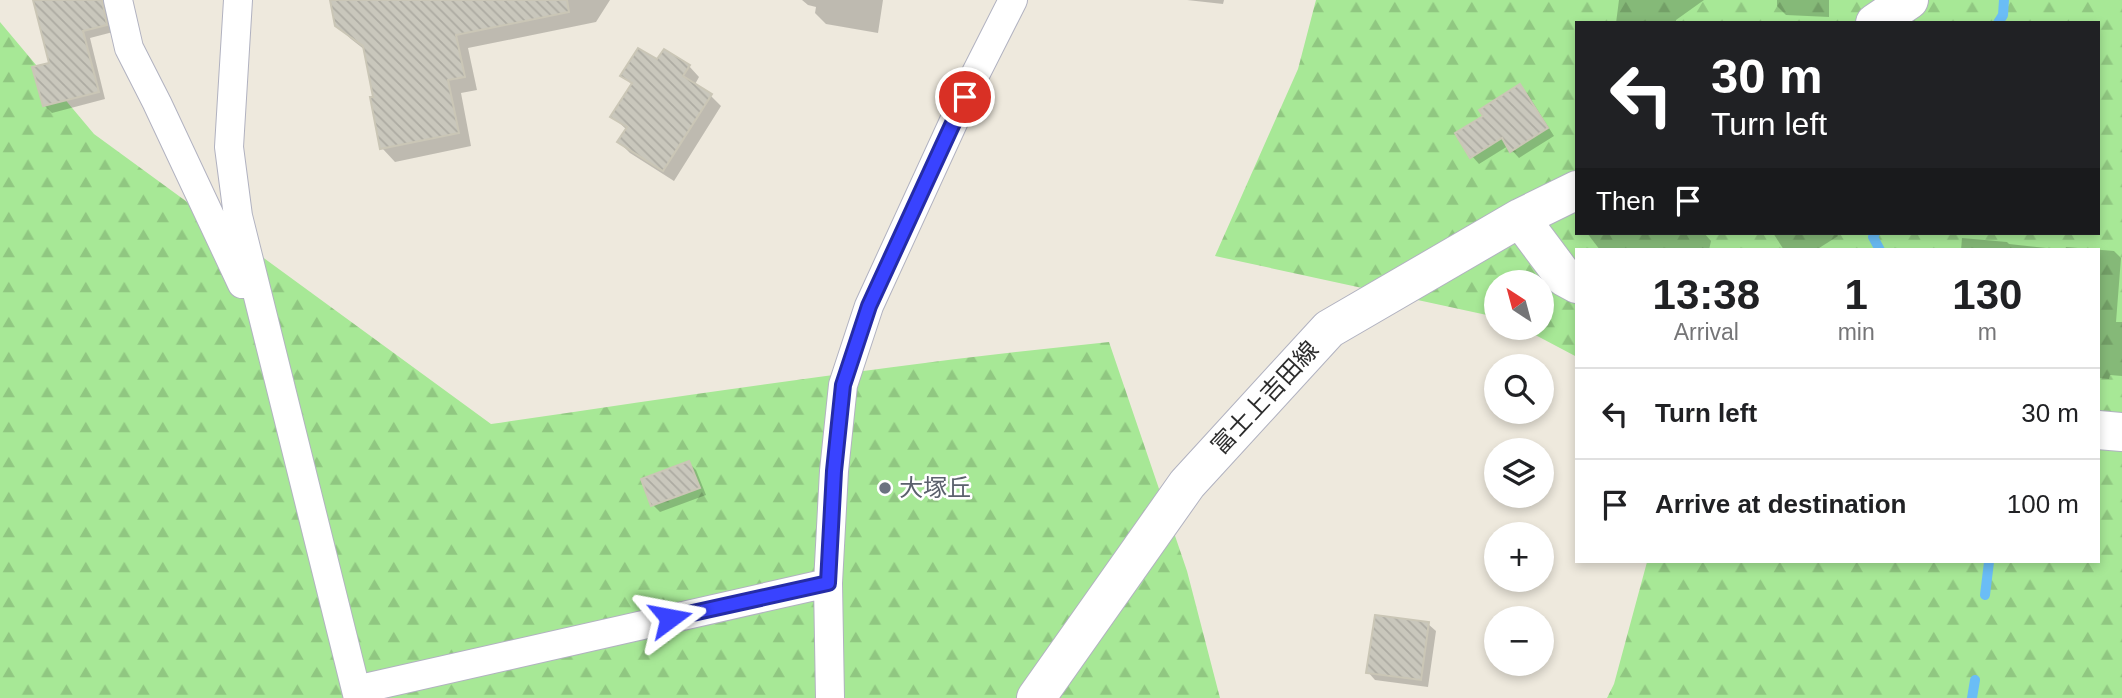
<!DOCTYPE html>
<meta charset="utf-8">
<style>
:root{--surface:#fff;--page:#f6f6f6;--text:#202124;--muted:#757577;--line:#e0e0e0}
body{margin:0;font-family:Helvetica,"Noto Sans JP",sans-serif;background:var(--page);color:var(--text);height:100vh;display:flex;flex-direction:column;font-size:26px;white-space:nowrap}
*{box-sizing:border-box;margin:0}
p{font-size:23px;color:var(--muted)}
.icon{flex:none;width:38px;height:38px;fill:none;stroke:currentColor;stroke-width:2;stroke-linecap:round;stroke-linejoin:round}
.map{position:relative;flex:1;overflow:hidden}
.panel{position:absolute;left:1575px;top:248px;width:525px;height:315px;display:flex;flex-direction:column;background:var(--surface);border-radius:0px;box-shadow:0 4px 10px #0003}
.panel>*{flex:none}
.top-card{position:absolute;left:1575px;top:21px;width:525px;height:214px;border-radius:0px;box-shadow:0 4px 10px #0003;background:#202124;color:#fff;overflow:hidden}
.needle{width:46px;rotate:324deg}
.tools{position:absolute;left:1484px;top:270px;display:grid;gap:14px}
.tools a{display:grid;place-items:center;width:70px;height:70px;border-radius:50%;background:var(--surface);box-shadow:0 4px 10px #0003;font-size:35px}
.pin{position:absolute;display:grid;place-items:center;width:60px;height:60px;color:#fff;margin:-30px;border:4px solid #fff;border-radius:50%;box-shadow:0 2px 7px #0007}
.me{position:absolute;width:77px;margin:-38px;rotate:77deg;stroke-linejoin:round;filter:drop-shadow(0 0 5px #0008)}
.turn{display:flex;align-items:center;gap:24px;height:147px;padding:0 21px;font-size:32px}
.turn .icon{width:91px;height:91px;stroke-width:2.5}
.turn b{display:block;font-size:49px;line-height:60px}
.then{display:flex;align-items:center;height:66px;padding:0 21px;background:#0003;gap:14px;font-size:26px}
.eta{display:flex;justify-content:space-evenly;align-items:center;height:119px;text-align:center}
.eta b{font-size:42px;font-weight:700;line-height:49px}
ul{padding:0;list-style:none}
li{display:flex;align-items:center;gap:21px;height:91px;padding:0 21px;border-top:2px solid var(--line)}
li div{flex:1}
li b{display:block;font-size:26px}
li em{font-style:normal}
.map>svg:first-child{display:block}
.forest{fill:url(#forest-firs);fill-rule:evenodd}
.shadow{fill:#0003}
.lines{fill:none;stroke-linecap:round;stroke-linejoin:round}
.stream{stroke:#6abdf6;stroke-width:10}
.building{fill:url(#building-back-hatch);stroke:#cac6b6;stroke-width:2}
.street-casing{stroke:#b1b2c0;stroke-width:30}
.secondary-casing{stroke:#b1b2c0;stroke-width:40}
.street{stroke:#fff;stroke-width:28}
.secondary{stroke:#fff;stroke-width:38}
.route-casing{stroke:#252ca6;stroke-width:18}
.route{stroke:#3943ff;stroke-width:12}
.worship-dot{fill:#6b7280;stroke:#fff;stroke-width:2.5}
.labels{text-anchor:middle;stroke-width:5;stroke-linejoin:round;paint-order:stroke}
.street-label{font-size:24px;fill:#2c2c2c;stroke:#fff}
.worship-label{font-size:24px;fill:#5b616d;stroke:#fff;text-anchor:start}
</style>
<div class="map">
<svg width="2122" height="698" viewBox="0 0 2122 698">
<defs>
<pattern id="forest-firs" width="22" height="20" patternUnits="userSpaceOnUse" patternTransform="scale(1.75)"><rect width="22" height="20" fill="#a7e896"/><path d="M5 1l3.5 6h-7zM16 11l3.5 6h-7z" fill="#90c781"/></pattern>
<pattern id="building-back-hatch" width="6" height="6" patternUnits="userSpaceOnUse" patternTransform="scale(1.75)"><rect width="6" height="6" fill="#c9c7bc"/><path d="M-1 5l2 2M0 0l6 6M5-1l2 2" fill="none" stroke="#adaba2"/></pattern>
</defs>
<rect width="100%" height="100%" fill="#eee9dd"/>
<path class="forest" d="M 1316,0 L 2122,0 L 2122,698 L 1607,698 L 1614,684 L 1647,562 L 2098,562 L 2098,250 L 1577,250 L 1577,357 L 1520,327 L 1542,327 L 1542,282 L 1496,282 L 1496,317 L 1215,256 L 1298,69 ZM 1577,23 L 2098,23 L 2098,233 L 1577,233 Z
M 0,22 L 94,134 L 491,424 C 696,394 902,363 1109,342 L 1187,571 L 1220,698 L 0,698 Z"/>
<path class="shadow" d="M 35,0 L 107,0 L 113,32 L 90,38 L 105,99 L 52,113 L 44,105 L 51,64 Z
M 339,0 L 610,0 L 596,22 L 468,48 L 477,90 L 461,93 L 471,146 L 395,162 L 382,148 L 365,50 L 351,39 L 337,25 Z
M 802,0 L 883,0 L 878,33 L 826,24 L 815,13 L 816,7 L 808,5 Z
M 1187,0 L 1224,0 L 1223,4 Z
M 1619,0 L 1704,0 L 1676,20 L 1676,23 L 1616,23 Z
M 1777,0 L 1829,0 L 1829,17 L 1786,15 L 1777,6 Z
M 658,62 L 689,66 L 699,77 L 694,86 L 711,96 L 721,106 L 674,181 L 630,153 L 619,142 L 627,130 L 613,117 L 632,85 L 623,75 Z
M 1520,86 L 1527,93 L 1554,136 L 1519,158 L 1508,146 L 1479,164 L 1472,156 L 1485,116 Z
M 1587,233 L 1704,233 L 1711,241 L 1709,250 L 1600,250 Z
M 1773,233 L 1836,233 L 1838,236 L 1816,250 L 1784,250 Z
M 1962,238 L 2007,242 L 2009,244 L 2065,250 L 2066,247 L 2114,251 L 2121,258 L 2116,322 L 2122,322 L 2122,376 L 2110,375 L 2109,379 L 2098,378 L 2098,250 L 1961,250 Z
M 689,463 L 696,470 L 706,495 L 660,512 L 653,505 Z
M 1428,624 L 1436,631 L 1428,687 L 1375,680 L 1368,672 Z"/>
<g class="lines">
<path class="stream" d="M 1998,23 L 2003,15 L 2004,0
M 1875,233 L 1873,237 L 1880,250
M 1985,595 L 1989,562
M 1972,698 L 1975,680"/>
</g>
<path class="building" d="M 33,0 L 102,0 L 107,25 L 83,31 L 99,92 L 43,106 L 32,67 L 49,63 Z
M 330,0 L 567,0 L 569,12 L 456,35 L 465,77 L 448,80 L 459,133 L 380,149 L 370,97 L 373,97 L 363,46 L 335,26 Z
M 638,48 L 657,59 L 664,49 L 690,65 L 683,76 L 712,94 L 663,171 L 617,142 L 627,127 L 610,117 L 632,83 L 620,76 Z
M 1520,84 L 1548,128 L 1510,152 L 1502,138 L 1470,158 L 1455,133 L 1483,116 L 1479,110 Z
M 689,461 L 700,488 L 651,506 L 641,479 Z
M 1375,615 L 1429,622 L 1421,680 L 1366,673 Z"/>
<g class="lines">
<g class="street-casing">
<path id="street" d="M 118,0 L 129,48 L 157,103 L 242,284
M 238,0 L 229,147 L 238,216 L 358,698
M 828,583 L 830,698
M 356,690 L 828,583 L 834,471 L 843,385 L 869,306 L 976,73 L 1013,0"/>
</g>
<g class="secondary-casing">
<path id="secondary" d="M 1875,23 L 1909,0
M 1520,218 L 1564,277 L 1577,284
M 2098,430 L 2122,432
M 1036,698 L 1187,484 L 1329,329 L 1520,218 L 1577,190"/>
</g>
<use href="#street" class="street"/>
<use href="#secondary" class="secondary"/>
</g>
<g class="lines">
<g class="route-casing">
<path id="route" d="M 670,618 L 828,583 L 834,471 L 843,385 L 869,306 L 965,97"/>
</g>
<use href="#route" class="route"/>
</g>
<circle class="worship-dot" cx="885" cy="488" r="7"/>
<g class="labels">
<g class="street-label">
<text transform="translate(1265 398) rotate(-47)" y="8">富士上吉田線</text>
</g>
<g class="worship-label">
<text x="899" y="496">大塚丘</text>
</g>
</g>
</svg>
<div class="tools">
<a><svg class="needle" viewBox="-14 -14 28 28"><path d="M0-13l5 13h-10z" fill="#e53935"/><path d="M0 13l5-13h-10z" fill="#757577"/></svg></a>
<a><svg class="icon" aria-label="search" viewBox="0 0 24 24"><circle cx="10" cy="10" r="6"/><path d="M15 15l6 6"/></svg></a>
<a><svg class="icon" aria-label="layers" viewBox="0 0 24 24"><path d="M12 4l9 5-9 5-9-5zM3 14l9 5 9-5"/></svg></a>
<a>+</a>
<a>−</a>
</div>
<div class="pin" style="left:965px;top:97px;background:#d93025"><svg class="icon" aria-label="arrive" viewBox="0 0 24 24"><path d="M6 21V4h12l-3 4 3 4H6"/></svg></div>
<svg class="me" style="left:670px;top:618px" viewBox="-20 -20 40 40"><path d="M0-17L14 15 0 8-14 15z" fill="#3943ff" stroke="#fff" stroke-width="4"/></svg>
<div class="top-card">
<div class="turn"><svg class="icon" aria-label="left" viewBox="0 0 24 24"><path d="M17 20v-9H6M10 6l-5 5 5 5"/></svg><div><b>30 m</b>Turn left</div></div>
<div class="then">Then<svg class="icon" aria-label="arrive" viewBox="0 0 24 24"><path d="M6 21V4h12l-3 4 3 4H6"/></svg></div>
</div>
<section class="panel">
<div class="eta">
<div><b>13:38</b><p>Arrival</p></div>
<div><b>1</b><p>min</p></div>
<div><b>130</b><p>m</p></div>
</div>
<ul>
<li><svg class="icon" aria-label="left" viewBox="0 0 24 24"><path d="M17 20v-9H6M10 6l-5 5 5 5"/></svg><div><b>Turn left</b></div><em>30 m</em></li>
<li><svg class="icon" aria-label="arrive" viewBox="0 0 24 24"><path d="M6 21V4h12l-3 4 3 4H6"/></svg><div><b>Arrive at destination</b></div><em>100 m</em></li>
</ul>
</section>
</div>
